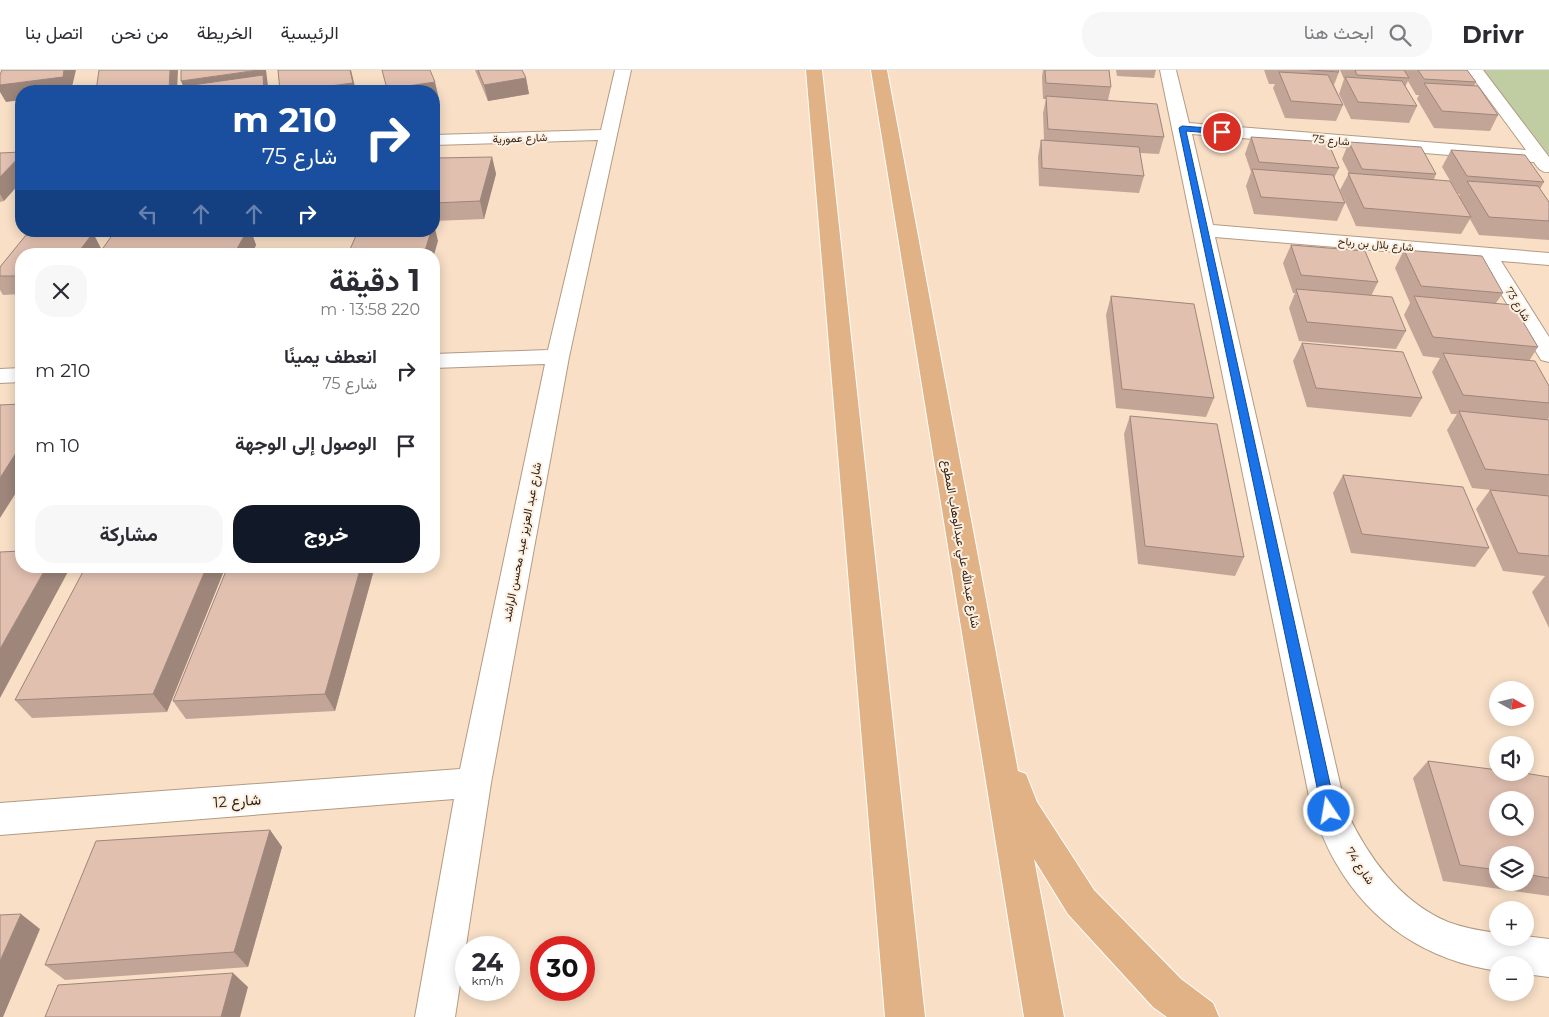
<!DOCTYPE html>
<html lang="ar">
<meta charset="utf-8">
<style>
:root{--surface:#fff;--page:#f7f7f7;--text:#2b2b33;--muted:#7c7c81;--line:#e1e1e2;--accent:#111827}
body{margin:0;font-family:Montserrat,Vazirmatn,sans-serif;background:var(--page);color:var(--text);direction:rtl;height:100vh;display:flex;flex-direction:column;font-size:19px;white-space:nowrap}
*{box-sizing:border-box;margin:0}
p{font-size:16px;color:var(--muted)}
.icon{flex:none;width:28px;height:28px;fill:none;stroke:currentColor;stroke-width:2;stroke-linecap:round;stroke-linejoin:round}
.map{position:relative;flex:1;overflow:hidden;direction:ltr}
.sheet{position:absolute;left:15px;top:178px;width:425px;height:325px;display:flex;flex-direction:column;background:var(--surface);border-radius:20px;box-shadow:0 2px 12px #0003;direction:rtl}
.sheet>*{flex:none}
.guide{position:absolute;left:15px;top:15px;width:425px;height:152px;border-radius:20px;box-shadow:0 2px 12px #0003;direction:rtl;background:#1a4fa0;color:#fff;overflow:hidden}
.needle{width:32px;rotate:98deg}
.controls{position:absolute;left:1489px;top:611px;display:grid;gap:10px}
.controls a{display:grid;place-items:center;width:45px;height:45px;border-radius:50%;background:var(--surface);box-shadow:0 2px 12px #0003;font-size:25px}
.speed{position:absolute;left:455px;top:866px;display:flex;gap:10px;font-size:25px;font-weight:700;text-align:center}
.speed>*{display:grid;place-content:center;width:65px;height:65px;border-radius:50%;background:var(--surface);box-shadow:0 2px 12px #0003;line-height:1}
.speed small{font-size:12px;font-weight:400}
.speed .limit{border:8px solid #d22;background:#fff;color:#111}
.pin{position:absolute;display:grid;place-items:center;width:42px;height:42px;color:#fff;margin:-21px;border:2px solid #fff;border-radius:50%;box-shadow:0 1px 5px #0007}
.me{position:absolute;width:55px;margin:-28px;rotate:348deg;stroke-linejoin:round;filter:drop-shadow(0 0 4px #0008)}
.turn{display:flex;align-items:center;gap:18px;height:105px;padding:0 20px;font-size:22px}
.turn .icon{width:65px;height:65px;stroke-width:2.5}
.turn b{display:block;font-size:35px;line-height:42px}
.lanes{display:flex;align-items:center;height:48px;padding:0 20px;background:#0003;justify-content:center;gap:25px;direction:ltr}
.lanes .off{opacity:.35}
.round{display:grid;place-items:center;flex:none;width:52px;height:52px;border-radius:20px;background:var(--page)}
.headline{display:flex;align-items:center;justify-content:space-between;height:85px;padding:0 20px}
h1{font-size:30px;font-weight:700;line-height:38px}
.action{display:flex;gap:10px;margin-top:auto;padding:10px 20px}
.action a{flex:1;height:58px;border-radius:20px;background:var(--accent);color:#fff;font-size:20px;font-weight:700;line-height:58px;text-align:center}
.action a+a{background:var(--page);color:var(--text)}
ul{padding:0;list-style:none}
li{display:flex;align-items:center;gap:15px;height:75px;padding:0 20px}
li div{flex:1}
li b{display:block;font-size:19px}
li em{font-style:normal}
header{display:flex;align-items:center;gap:30px;box-sizing:border-box;height:70px;padding:0 25px;background:var(--surface);border-bottom:1px solid var(--line)}
header strong{font-size:24px}
nav{display:flex;gap:28px;margin-inline-start:auto;font-size:18px}
.search{width:350px;height:45px;background:var(--page);display:flex;align-items:center;gap:12px;box-sizing:border-box;padding:0 18px;border-radius:20px;color:var(--muted);font-size:19px}
.map>svg:first-child{display:block}
.green{fill:#c0cda3}
.lines{fill:none;stroke-linecap:round;stroke-linejoin:round}
.minor-casing{stroke:#b39b83;stroke-width:2}
.primary-casing{stroke:#fff;stroke-width:2}
.minor{fill:#fff;fill-rule:evenodd}
.primary{fill:#e0b286;fill-rule:evenodd}
.wall{fill:#c2a597;fill-rule:evenodd}
.shaded-wall{fill:#9e867b}
.building{fill:#e1c0b0;stroke:#9e867b;fill-rule:evenodd}
.route{fill:#1a73e8;stroke:#114b97}
.labels{text-anchor:middle;stroke-width:4;stroke-linejoin:round;paint-order:stroke}
.far-street-label{font-size:11px;fill:#2d231a;stroke:#feefdf}
.street-label{font-size:12px;fill:#2d231a;stroke:#feefdf}
.near-street-label{font-size:15px;fill:#2d231a;stroke:#feefdf}
</style>
<header>
<strong>Drivr</strong>
<div class="search"><svg class="icon" aria-label="search" viewBox="0 0 24 24"><circle cx="10" cy="10" r="6"/><path d="M15 15l6 6"/></svg>ابحث هنا</div>
<nav><a>الرئيسية</a><a>الخريطة</a><a>من نحن</a><a>اتصل بنا</a></nav>
</header>
<div class="map">
<svg width="1549" height="947" viewBox="0 0 1549 947">
<rect width="100%" height="100%" fill="#f8dfc6"/>
<path class="green" d="M 1482,0 L 1549,0 L 1549,85 Z"/>
<g class="lines">
<g class="minor-casing">
<path id="minor" d="M 615,0 L 631,0 L 569,287 L 491,713 L 455,947 L 415,947 L 454,729 L 0,765 L 0,733 L 460,699 L 545,294 L 434,298 L 434,284 L 548,280 L 598,70 L 434,75 L 434,65 L 601,60 Z
M 1160,0 L 1176,0 L 1189,53 L 1526,80 L 1467,0 L 1483,0 L 1549,87 L 1549,102 C 1541,103 1538,98 1534,92 L 1192,64 L 1213,155 L 1549,183 L 1549,195 L 1501,191 L 1549,267 L 1549,292 L 1541,290 L 1538,285 L 1480,189 L 1215,167 L 1346,740 C 1367,786 1400,832 1448,852 C 1464,858 1481,861 1498,863 L 1498,868 L 1525,866 L 1549,869 L 1549,907 L 1525,904 L 1525,895 L 1498,895 L 1498,901 C 1428,891 1371,854 1336,793 C 1326,777 1320,758 1312,741 Z
M 21,298 L 21,312 L 0,313 L 0,299 Z"/>
</g>
<g class="primary-casing">
<path id="primary" d="M 806,0 L 822,0 L 925,947 L 885,947 Z
M 871,0 L 887,0 L 1018,701 L 1026,704 L 1037,732 L 1094,820 L 1181,909 L 1213,933 L 1219,947 L 1167,947 L 1153,937 L 1068,844 L 1034,789 L 1064,947 L 1024,947 Z"/>
</g>
<use href="#minor" class="minor"/>
<use href="#primary" class="primary"/>
</g>
<path class="wall" d="M 475,0 L 522,0 L 526,8 L 529,24 L 488,31 Z
M 1040,0 L 1109,0 L 1111,17 L 1108,30 L 1164,67 L 1159,84 L 1140,83 L 1144,106 L 1139,123 L 1039,116 L 1038,87 L 1041,70 L 1044,70 L 1043,43 L 1046,29 L 1043,29 L 1042,7 L 1043,0 Z
M 1116,0 L 1156,0 L 1154,8 L 1117,6 Z
M 1264,0 L 1338,0 L 1339,2 L 1334,15 L 1343,35 L 1336,51 L 1285,48 L 1273,18 L 1275,14 L 1269,14 Z
M 1340,0 L 1467,0 L 1476,12 L 1474,16 L 1498,45 L 1490,61 L 1434,58 L 1417,29 L 1419,25 L 1416,25 L 1408,11 L 1405,17 L 1417,36 L 1409,53 L 1351,49 L 1339,24 L 1344,9 Z
M 1251,67 L 1339,98 L 1334,108 L 1345,133 L 1337,151 L 1254,144 L 1246,116 L 1251,102 L 1245,84 Z
M 1349,72 L 1436,104 L 1434,109 L 1459,126 L 1460,124 L 1458,124 L 1442,97 L 1451,80 L 1544,112 L 1540,119 L 1549,132 L 1549,170 L 1479,165 L 1470,149 L 1461,164 L 1356,156 L 1340,120 L 1349,103 L 1342,89 Z
M 0,83 L 4,131 L 0,132 Z
M 492,87 L 496,104 L 484,149 L 434,151 L 434,96 Z
M 102,161 L 251,161 L 256,175 L 252,184 L 21,184 L 21,224 L 3,225 L 0,220 L 0,197 L 26,165 L 93,163 L 102,180 L 112,166 L 105,167 Z
M 1291,175 L 1378,212 L 1371,226 L 1406,261 L 1396,279 L 1299,271 L 1289,238 L 1295,223 L 1293,223 L 1283,193 Z
M 1404,180 L 1503,223 L 1496,233 L 1538,277 L 1529,291 L 1549,316 L 1549,348 L 1547,350 L 1549,350 L 1549,426 L 1472,418 L 1447,360 L 1457,344 L 1451,344 L 1432,302 L 1440,288 L 1423,286 L 1404,245 L 1410,233 L 1395,198 Z
M 1111,226 L 1214,328 L 1206,347 L 1116,338 L 1106,245 Z
M 1302,273 L 1422,328 L 1411,347 L 1307,337 L 1293,291 Z
M 1130,346 L 1244,487 L 1235,506 L 1138,494 L 1124,364 Z
M 1343,405 L 1489,478 L 1475,497 L 1351,483 L 1333,423 Z
M 1490,420 L 1549,426 L 1549,558 L 1532,522 L 1545,506 L 1503,501 L 1476,439 Z
M 86,496 L 167,642 L 32,648 L 15,630 Z
M 375,496 L 335,641 L 186,649 L 173,631 Z
M 1428,691 L 1549,707 L 1549,826 L 1443,811 L 1413,708 ZM 1498,785 L 1525,785 L 1525,812 L 1498,812 Z
M 270,760 L 282,777 L 248,897 L 65,910 L 45,895 Z"/>
<path class="shaded-wall" d="M 64,0 L 76,0 L 71,21 L 21,21 L 21,30 L 6,32 L 0,22 L 0,15 Z
M 170,0 L 178,0 L 177,21 L 169,21 Z
M 259,0 L 266,0 L 268,16 L 267,16 L 269,21 L 185,21 L 181,11 Z
M 350,0 L 351,0 L 356,21 L 293,21 Z
M 526,8 L 529,24 L 488,31 L 484,15 Z
M 435,12 L 439,29 L 434,30 L 434,21 L 388,21 L 387,19 Z
M 21,85 L 21,112 L 4,131 L 0,124 L 0,107 Z
M 492,87 L 496,104 L 484,149 L 480,131 Z
M 434,154 L 438,171 L 434,185 L 434,184 L 424,184 L 431,161 L 434,161 Z
M 247,161 L 251,161 L 256,175 L 252,184 L 234,184 Z
M 93,163 L 102,181 L 100,184 L 77,184 Z
M 434,333 L 436,341 L 434,350 Z
M 21,375 L 21,415 L 0,448 L 0,408 Z
M 47,496 L 68,496 L 70,498 L 0,628 L 0,579 Z
M 207,496 L 226,496 L 167,642 L 153,624 Z
M 361,496 L 375,496 L 335,641 L 325,624 Z
M 270,760 L 282,777 L 248,897 L 234,882 Z
M 21,844 L 40,859 L 3,947 L 0,947 L 0,891 Z
M 233,903 L 248,917 L 240,947 L 221,947 Z"/>
<path class="building" d="M 2,0 L 64,0 L 63,7 L 0,15 L 0,5 Z
M 99,0 L 170,0 L 169,21 L 96,21 Z
M 181,0 L 259,0 L 181,11 Z
M 278,0 L 350,0 L 353,13 L 293,21 L 280,21 Z
M 382,0 L 430,0 L 435,12 L 387,19 Z
M 478,0 L 522,0 L 526,8 L 484,15 Z
M 1045,0 L 1109,0 L 1111,17 L 1046,13 Z
M 1310,0 L 1338,0 L 1339,2 Z
M 1355,0 L 1404,0 L 1409,8 L 1357,5 Z
M 1418,0 L 1467,0 L 1476,12 L 1424,9 Z
M 1279,2 L 1328,5 L 1343,35 L 1291,31 Z
M 263,5 L 264,21 L 178,21 L 178,17 Z
M 1345,7 L 1402,11 L 1417,36 L 1358,32 Z
M 1424,13 L 1478,16 L 1498,45 L 1442,41 Z
M 1046,26 L 1157,34 L 1164,67 L 1048,59 Z
M 1251,67 L 1328,72 L 1339,98 L 1259,92 Z
M 1041,70 L 1139,77 L 1144,106 L 1042,98 Z
M 1349,72 L 1421,77 L 1436,104 L 1362,99 Z
M 1451,80 L 1525,85 L 1544,112 L 1467,106 Z
M 21,82 L 21,85 L 0,107 L 0,83 Z
M 492,87 L 480,131 L 434,133 L 434,96 L 436,88 Z
M 1252,99 L 1333,105 L 1345,133 L 1261,127 Z
M 1348,103 L 1450,111 L 1471,147 L 1364,138 Z
M 1467,111 L 1538,116 L 1549,132 L 1549,151 L 1489,147 Z
M 115,161 L 247,161 L 234,184 L 99,184 Z
M 358,161 L 431,161 L 424,184 L 348,184 Z
M 93,163 L 77,184 L 21,184 L 21,206 L 0,206 L 0,197 L 26,165 Z
M 1291,175 L 1365,181 L 1378,212 L 1301,205 Z
M 1404,180 L 1482,186 L 1503,223 L 1421,216 Z
M 1296,219 L 1392,227 L 1406,261 L 1307,252 Z
M 1111,226 L 1194,234 L 1214,328 L 1122,319 Z
M 1414,226 L 1513,235 L 1538,277 L 1433,267 Z
M 1302,273 L 1403,282 L 1422,328 L 1316,318 Z
M 1443,283 L 1535,291 L 1549,316 L 1549,333 L 1463,325 Z
M 21,334 L 21,375 L 0,408 L 0,335 Z
M 1459,341 L 1549,350 L 1549,405 L 1485,399 Z
M 1130,346 L 1217,354 L 1244,487 L 1145,476 Z
M 1343,405 L 1463,417 L 1489,478 L 1362,464 Z
M 1490,420 L 1549,426 L 1549,486 L 1518,483 Z
M 21,481 L 21,496 L 47,496 L 0,579 L 0,482 Z
M 86,496 L 207,496 L 153,624 L 15,630 Z
M 228,496 L 361,496 L 325,624 L 173,631 Z
M 1428,691 L 1498,700 L 1498,702 L 1518,702 L 1549,707 L 1549,808 L 1525,804 L 1525,785 L 1498,785 L 1498,800 L 1460,795 ZM 1498,730 L 1525,730 L 1525,758 L 1498,758 Z
M 270,760 L 234,882 L 45,895 L 96,771 Z
M 21,844 L 0,891 L 0,845 Z
M 233,903 L 221,947 L 45,947 L 58,915 Z"/>
<path class="route" d="M 1182,56 L 1222,59 L 1226,62 L 1222,64 L 1186,61 L 1336,741 L 1334,745 L 1329,747 L 1324,745 L 1322,741 L 1179,58 Z"/>
<g class="labels">
<g class="far-street-label">
<text transform="translate(520 68) rotate(-2)" y="4">شارع عمورية</text>
<text transform="translate(1331 70) rotate(5)" y="4">شارع 75</text>
<text transform="translate(1376 174) rotate(5)" y="4">شارع بلال بن رباح</text>
<text transform="translate(1518 234) rotate(58)" y="4">شارع 73</text>
</g>
<g class="street-label">
<text transform="translate(522 472) rotate(-79)" y="4">شارع عبد العزيز عبد محسن الراشد</text>
<text transform="translate(961 474) rotate(80)" y="4">شارع عبدالله علي عبدالوهاب المطوع</text>
<text transform="translate(1360 796) rotate(56)" y="4">شارع 74</text>
</g>
<g class="near-street-label">
<text transform="translate(237 731) rotate(-4)" y="5">شارع 12</text>
</g>
</g>
</svg>
<div class="controls">
<a><svg class="needle" viewBox="-14 -14 28 28"><path d="M0-13l5 13h-10z" fill="#e53935"/><path d="M0 13l5-13h-10z" fill="#7c7c81"/></svg></a>
<a><svg class="icon" aria-label="sound" viewBox="0 0 24 24"><path d="M4 9h4l5-4v14l-5-4H4zM17 9q2 3 0 6"/></svg></a>
<a><svg class="icon" aria-label="search" viewBox="0 0 24 24"><circle cx="10" cy="10" r="6"/><path d="M15 15l6 6"/></svg></a>
<a><svg class="icon" aria-label="layers" viewBox="0 0 24 24"><path d="M12 4l9 5-9 5-9-5zM3 14l9 5 9-5"/></svg></a>
<a>+</a>
<a>−</a>
</div>
<div class="speed"><div>24<small>km/h</small></div><div class="limit">30</div></div>
<div class="pin" style="left:1222px;top:62px;background:#d93025"><svg class="icon" aria-label="arrive" viewBox="0 0 24 24"><path d="M6 21V4h12l-3 4 3 4H6"/></svg></div>
<svg class="me" style="left:1329px;top:741px" viewBox="-20 -20 40 40"><circle r="17" fill="#1a73e8" stroke="#fff" stroke-width="3"/><path d="M0-11L8 9 0 5-8 9z" fill="#fff"/></svg>
<div class="guide">
<div class="turn"><svg class="icon" aria-label="right" viewBox="0 0 24 24"><path d="M7 20v-9h11M14 6l5 5-5 5"/></svg><div><b>210 m</b>شارع 75</div></div>
<div class="lanes"><svg class="icon off" aria-label="left" viewBox="0 0 24 24"><path d="M17 20v-9H6M10 6l-5 5 5 5"/></svg><svg class="icon off" aria-label="ahead" viewBox="0 0 24 24"><path d="M12 20V5M6 11l6-6 6 6"/></svg><svg class="icon off" aria-label="ahead" viewBox="0 0 24 24"><path d="M12 20V5M6 11l6-6 6 6"/></svg><svg class="icon" aria-label="right" viewBox="0 0 24 24"><path d="M7 20v-9h11M14 6l5 5-5 5"/></svg></div>
</div>
<section class="sheet">
<div class="headline"><div><h1>1 دقيقة</h1><p>220 m · 13:58</p></div><a class="round"><svg class="icon" aria-label="close" viewBox="0 0 24 24"><path d="M6 6l12 12M18 6L6 18"/></svg></a></div>
<ul>
<li><svg class="icon" aria-label="right" viewBox="0 0 24 24"><path d="M7 20v-9h11M14 6l5 5-5 5"/></svg><div><b>انعطف يمينًا</b><p>شارع 75</p></div><em>210 m</em></li>
<li><svg class="icon" aria-label="arrive" viewBox="0 0 24 24"><path d="M6 21V4h12l-3 4 3 4H6"/></svg><div><b>الوصول إلى الوجهة</b></div><em>10 m</em></li>
</ul>
<div class="action"><a>خروج</a><a>مشاركة</a></div>
</section>
</div>
